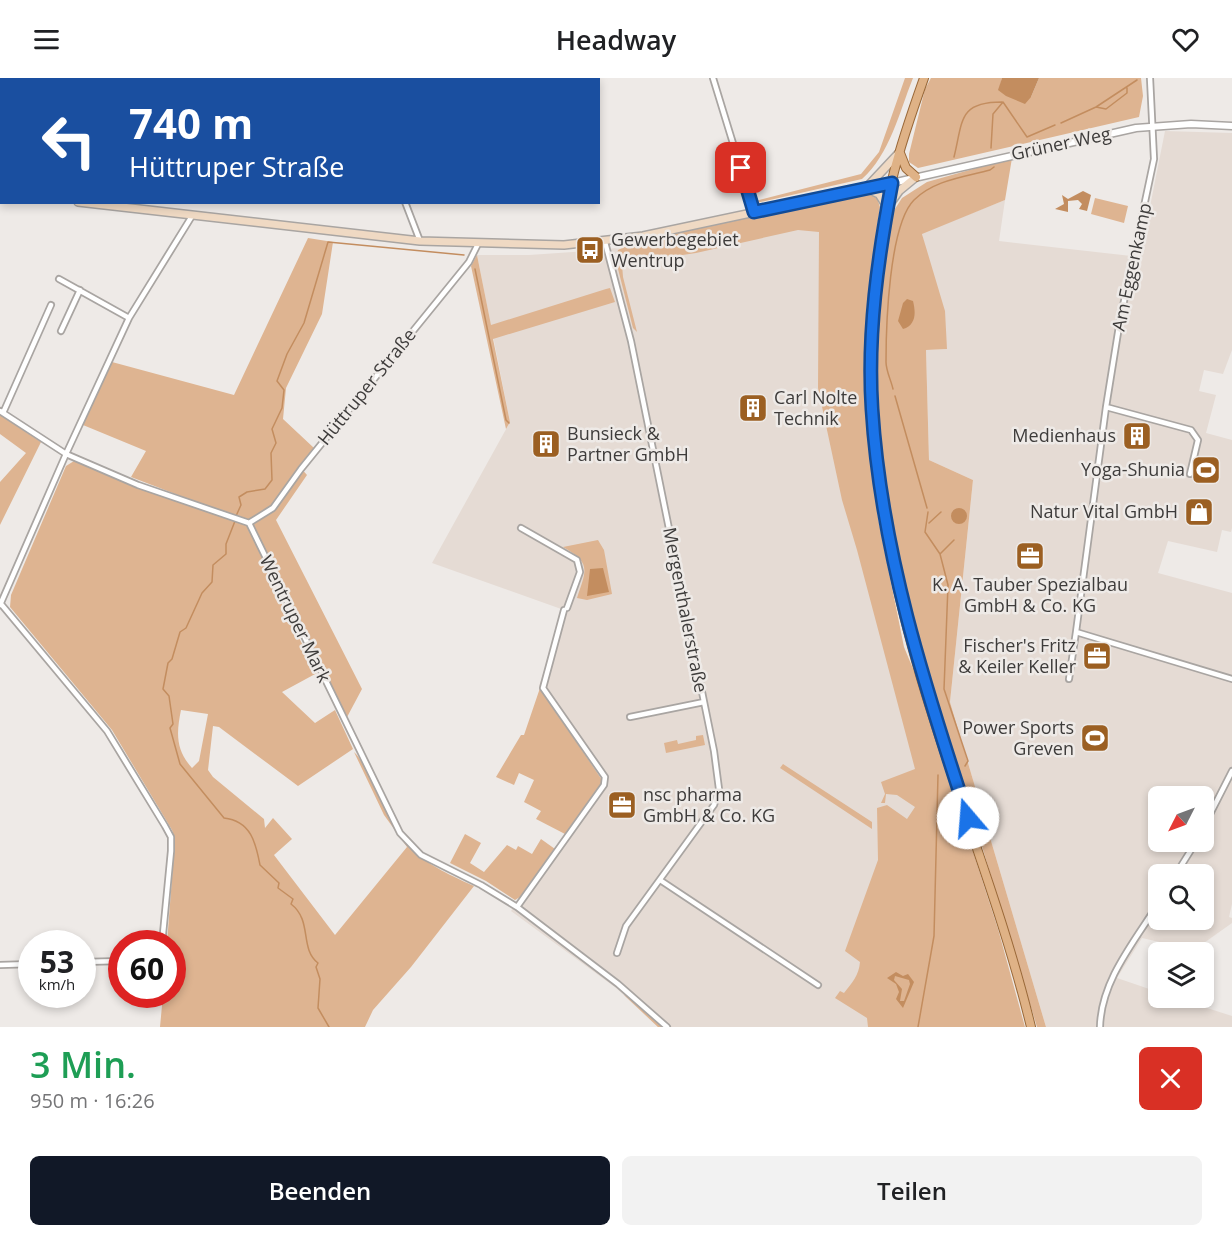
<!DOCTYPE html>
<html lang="de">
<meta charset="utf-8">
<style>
:root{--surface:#fff;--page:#f2f2f2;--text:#202124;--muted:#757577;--accent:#111827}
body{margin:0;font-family:"Open Sans",sans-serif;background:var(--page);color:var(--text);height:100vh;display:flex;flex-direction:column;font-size:22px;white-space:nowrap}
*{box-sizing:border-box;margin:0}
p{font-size:20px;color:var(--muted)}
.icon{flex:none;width:33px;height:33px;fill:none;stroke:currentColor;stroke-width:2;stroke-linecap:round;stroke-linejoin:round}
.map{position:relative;height:949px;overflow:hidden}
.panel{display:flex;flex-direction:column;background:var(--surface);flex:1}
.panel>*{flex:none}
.hud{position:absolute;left:0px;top:0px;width:600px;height:126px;box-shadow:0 3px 9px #0003;background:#1a4fa0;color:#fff;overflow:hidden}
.needle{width:39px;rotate:228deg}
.tools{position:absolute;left:1148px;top:708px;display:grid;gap:12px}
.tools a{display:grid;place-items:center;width:66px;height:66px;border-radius:9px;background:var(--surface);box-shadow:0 3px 9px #0003;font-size:30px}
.speed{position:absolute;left:18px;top:852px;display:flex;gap:12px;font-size:30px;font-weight:700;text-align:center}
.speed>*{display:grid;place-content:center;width:78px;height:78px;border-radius:50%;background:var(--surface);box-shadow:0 3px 9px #0003;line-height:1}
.speed small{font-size:15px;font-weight:400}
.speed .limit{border:9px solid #d22;background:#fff;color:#111}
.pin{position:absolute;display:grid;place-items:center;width:51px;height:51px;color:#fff;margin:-26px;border-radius:12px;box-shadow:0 3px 9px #0006}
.me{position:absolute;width:66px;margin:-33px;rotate:342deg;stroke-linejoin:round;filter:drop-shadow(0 0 4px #0008)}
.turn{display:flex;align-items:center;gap:21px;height:126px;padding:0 30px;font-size:27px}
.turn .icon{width:78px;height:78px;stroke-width:2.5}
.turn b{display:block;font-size:42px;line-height:51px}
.round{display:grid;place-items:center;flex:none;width:63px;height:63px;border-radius:9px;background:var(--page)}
.summary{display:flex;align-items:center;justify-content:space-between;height:102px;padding:0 30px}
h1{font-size:36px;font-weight:600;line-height:45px;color:#1e9e55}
.button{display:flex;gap:12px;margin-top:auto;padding:12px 30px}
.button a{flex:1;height:69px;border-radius:9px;background:var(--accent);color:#fff;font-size:24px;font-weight:600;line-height:69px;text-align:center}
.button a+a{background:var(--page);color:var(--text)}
header{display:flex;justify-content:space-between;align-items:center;height:78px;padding:0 30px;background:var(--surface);font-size:27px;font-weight:600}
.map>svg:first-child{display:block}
.built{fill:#e5dbd4;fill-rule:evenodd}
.green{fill:#deb491;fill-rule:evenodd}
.water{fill:#c38d5f;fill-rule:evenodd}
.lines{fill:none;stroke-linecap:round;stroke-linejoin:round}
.stream{stroke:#c38d5f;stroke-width:1.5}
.minor-casing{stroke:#a9a5a2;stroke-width:8}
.tertiary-casing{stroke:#a9a5a2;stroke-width:9}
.secondary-casing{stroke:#a9a5a2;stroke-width:10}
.primary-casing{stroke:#996838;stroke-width:10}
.minor{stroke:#fff;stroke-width:4.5}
.tertiary{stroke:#fff;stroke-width:6}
.secondary{stroke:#efd9c3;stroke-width:7}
.primary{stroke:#dfb286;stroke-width:8}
.route-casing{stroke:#114b97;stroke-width:15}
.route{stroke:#1a73e8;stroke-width:10}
.labels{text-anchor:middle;stroke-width:5;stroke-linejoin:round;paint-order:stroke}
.street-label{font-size:18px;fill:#3e3c3b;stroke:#eeeae7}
.poi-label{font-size:18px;fill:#3e3c3b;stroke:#eeeae7;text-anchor:end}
</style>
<header><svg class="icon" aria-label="menu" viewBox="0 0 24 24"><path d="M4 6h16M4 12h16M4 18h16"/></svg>Headway<svg class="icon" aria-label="heart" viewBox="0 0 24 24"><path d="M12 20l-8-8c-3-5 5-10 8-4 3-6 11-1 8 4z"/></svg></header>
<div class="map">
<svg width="1232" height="949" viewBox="0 0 1232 949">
<rect width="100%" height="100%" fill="#eeeae7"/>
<path class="built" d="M 1165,53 L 1232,55 L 1232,272 L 1223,296 L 1204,292 L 1199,313 L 1216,317 L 1206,355 L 1232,362 L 1232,450 L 1231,454 L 1222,452 L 1217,474 L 1168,463 L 1158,495 L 1232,515 L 1232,826 L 1229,839 L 1232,840 L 1232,845 L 1194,872 L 1142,860 L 1117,900 L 1158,914 L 1158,920 L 1176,920 L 1232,938 L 1232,949 L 1046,949 L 950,624 L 973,402 L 929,382 L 926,272 L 947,271 L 922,155 L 1005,122 L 999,163 L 1140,179 ZM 1158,718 L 1203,718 L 1203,764 L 1158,764 ZM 1158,796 L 1203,796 L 1203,842 L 1158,842 Z
M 844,124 L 867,423 L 933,694 L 938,949 L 658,949 L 616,910 L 511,833 L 601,707 L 539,608 L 564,532 L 432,485 L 510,344 L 477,177 L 529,177 L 602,172 L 662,163 Z"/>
<path class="green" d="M 312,0 L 461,0 L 312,2 Z
M 905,0 L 913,0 C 899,35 890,76 862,101 L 756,125 L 755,123 L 861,96 L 879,74 Z
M 931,0 L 1002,0 L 999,12 L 1031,19 L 1039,0 L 1141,0 L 1143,18 L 1139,39 L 918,90 L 909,84 L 909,76 L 925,11 Z
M 1012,80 L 1005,122 L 922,156 L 945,233 L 947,271 L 926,272 L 929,382 L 973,402 L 950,624 L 1046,949 L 1037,949 L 900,499 L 875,331 L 881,202 L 891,137 L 902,120 L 927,104 Z
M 868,116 L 877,120 L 880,129 L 872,184 L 866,295 L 869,367 L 878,440 L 904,569 L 916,598 L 998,851 L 1025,949 L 868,949 L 867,940 L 835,920 L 840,913 L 844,915 C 852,905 859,897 860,884 L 845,873 L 878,782 L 877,730 L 887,727 L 907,741 L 915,729 L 897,717 L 886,716 L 885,725 L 881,725 L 885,716 L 881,704 L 915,691 L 857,472 L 842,422 L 818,310 L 819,154 L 798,152 L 696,175 L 622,186 L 623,199 L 637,254 L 633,250 L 616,183 L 618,172 L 632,165 L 840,120 Z
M 1095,120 L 1128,128 L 1124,145 L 1091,136 Z
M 308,160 L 333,164 L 322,236 L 286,310 L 283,341 L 314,370 L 299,388 L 307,397 L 276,442 L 362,611 L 346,641 L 280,509 L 275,513 L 317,595 L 282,614 L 315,645 L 335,632 L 353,671 L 298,708 L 219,649 L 213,648 L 208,692 L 213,699 L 264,741 L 265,750 L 273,740 L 292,761 L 274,777 L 335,857 L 407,769 L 384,737 L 354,674 C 364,683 370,702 377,714 C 406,772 414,781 474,808 L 411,889 L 373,932 L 365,949 L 160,949 L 163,917 L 172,916 L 172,866 L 167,865 L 175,761 L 172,752 L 112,652 L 10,529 L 11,517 L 66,388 L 74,383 L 190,428 L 191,422 L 131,399 L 146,373 L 83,347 L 112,284 L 234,317 ZM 181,632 L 208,636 L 199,683 L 192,690 C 176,672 176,656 181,632 Z
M 477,177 L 491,247 L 606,211 L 610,210 L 615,224 L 493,261 L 510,344 L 506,351 L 471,188 Z
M 0,337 L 41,364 L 0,447 L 0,404 L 26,375 L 0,356 Z
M 598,462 L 604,472 L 612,516 L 587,522 L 577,520 C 586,492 592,485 563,469 Z
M 540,610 L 602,702 L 601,707 L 565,756 L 536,741 L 541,733 L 524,724 L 534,702 L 519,695 L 514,707 L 496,699 L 521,657 L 524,657 Z
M 703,657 L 705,667 L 666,675 L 664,665 L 677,662 L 678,666 L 696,662 L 696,658 Z
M 783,686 L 872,744 L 872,751 L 780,690 Z
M 465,756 L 481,765 L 470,785 L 484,794 L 507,767 L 516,772 L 518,768 L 532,776 L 541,761 L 555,771 L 520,819 L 515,822 L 486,803 L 450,785 Z
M 624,917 L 630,919 L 665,949 L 658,949 Z"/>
<path class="water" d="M 1002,0 L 1039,0 L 1031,19 L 1025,26 L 1006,18 L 998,12 Z
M 1083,113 L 1091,117 L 1087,133 L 1079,131 L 1082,126 L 1078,122 L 1068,123 L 1068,134 L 1055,131 L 1064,126 L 1062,117 L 1068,121 Z
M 907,221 L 913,223 C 916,235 916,247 903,251 L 898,243 L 903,225 Z
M951 438a8 8 0 1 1 16 0a8 8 0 1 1-16 0Z
M 603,490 L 609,514 L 587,518 L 590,491 Z
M 896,894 L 903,898 L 908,896 L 914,904 L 903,930 L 896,921 L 899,914 L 896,906 L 887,900 ZM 895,898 L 909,902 L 910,906 L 904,923 L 900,923 L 902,911 L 894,902 Z"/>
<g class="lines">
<path class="stream" d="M 463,2 L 466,0
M 1096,29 L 1106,31 L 1127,15 L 1127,10
M 1061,45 L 1096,29 L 1137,2
M 991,70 L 993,36 L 1003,24 L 1027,59 L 1055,47
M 954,79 C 963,43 958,24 1002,24
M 475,191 L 506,342 L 509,345
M 893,311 C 891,302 886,293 886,284 C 886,248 889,147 914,122 C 934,102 964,99 990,92 L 994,89
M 895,318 L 927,430
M 928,434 L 925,454 L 940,476 L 948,507 L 944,611 L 968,683 L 965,688
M 236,438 L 241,427 L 239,419 L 247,414 L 265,411 L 272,402 L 271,375 L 276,365 L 272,351 L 282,330 L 284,312 L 277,303 L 287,276 L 304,245 L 328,164 L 464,177
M 235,443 L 226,466 L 226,476 L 213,487 L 212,504 L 202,515 L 186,550 L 180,554 L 172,581 L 168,585 L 163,611 L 169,618 L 173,646 L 170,650 L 180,686 L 224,740 C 252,743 256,767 260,787 L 279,805 L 278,810 L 293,821 L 291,826 C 313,843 299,870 318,885 L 316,889 L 320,901 L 318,930 L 329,949
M 929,445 L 941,434
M 940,476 L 954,462
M 918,949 L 934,858 L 938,697"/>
<g class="minor-casing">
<path id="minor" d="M 303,0 L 304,2
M 713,0 L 754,134
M 1150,0 L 1154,81 L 1120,242 L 1106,329 L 1191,352 L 1198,362 L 1190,396
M 405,124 L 420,163
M 605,164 L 631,263 L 714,673 L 719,711 L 714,727 L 626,848 L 617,875
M 59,201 L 129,240
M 61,253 L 80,212
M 1106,329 L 1076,554 L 1232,601
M 0,333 L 66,376 L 138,407 L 249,445 L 400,755 L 421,777 L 481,807 L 517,829
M 3,335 L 51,227
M 249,445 L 273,430 L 301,391 L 469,184 L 478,166
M 521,450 L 577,482 L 580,494 L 567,530
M 1,526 L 107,653 L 165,748 L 171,759 L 171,773 L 162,866
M 0,527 L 66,376 L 129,240 L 192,138
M 564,532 L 543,610 L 605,699 L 604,707 L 517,829 L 618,906 L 667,949
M 1069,601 L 1076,554
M 630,639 L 704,624
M 1203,750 L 1232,693
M 1176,796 L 1196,764
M 660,802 L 818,907
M 82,884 L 122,883
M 0,887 L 32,886
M 1100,949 C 1101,903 1134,864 1158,826"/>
</g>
<g class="tertiary-casing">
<path id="tertiary" d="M 892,105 L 1136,50 L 1191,46 L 1232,48"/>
</g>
<g class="secondary-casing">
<path id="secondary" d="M 868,108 L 899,75
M 866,110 L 879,116 L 887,129
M 0,115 L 2,115
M 78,124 L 420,163 L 564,167 L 643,158 L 892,105
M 887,130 L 899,113 L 916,99"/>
</g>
<g class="primary-casing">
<path id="primary" d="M 924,0 C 913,31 902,62 894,94 C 861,224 867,362 894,493 C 925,647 994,796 1031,949
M 900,75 L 906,90 L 916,99"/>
</g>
<use href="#minor" class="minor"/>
<use href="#tertiary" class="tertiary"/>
<use href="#secondary" class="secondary"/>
<use href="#primary" class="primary"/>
</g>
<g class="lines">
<g class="route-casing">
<path id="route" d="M 741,90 L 754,134 L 892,105 C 878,179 867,255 872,331 C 881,473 924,606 968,740"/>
</g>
<use href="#route" class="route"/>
</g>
<defs>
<g id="bus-square" transform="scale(1.5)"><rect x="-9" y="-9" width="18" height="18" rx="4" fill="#9b5f22" stroke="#eeeae7"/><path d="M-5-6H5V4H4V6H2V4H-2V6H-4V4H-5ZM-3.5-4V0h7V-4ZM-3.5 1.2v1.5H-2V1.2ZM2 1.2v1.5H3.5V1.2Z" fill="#fff"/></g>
<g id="building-square" transform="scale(1.5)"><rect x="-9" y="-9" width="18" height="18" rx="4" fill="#9b5f22" stroke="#eeeae7"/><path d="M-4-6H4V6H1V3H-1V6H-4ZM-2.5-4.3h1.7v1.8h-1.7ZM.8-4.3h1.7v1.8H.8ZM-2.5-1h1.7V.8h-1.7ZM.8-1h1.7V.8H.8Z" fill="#fff"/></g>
<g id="stadium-square" transform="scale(1.5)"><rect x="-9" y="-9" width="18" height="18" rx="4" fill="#9b5f22" stroke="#eeeae7"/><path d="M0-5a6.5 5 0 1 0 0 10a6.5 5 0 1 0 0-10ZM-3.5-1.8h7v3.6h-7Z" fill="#fff"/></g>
<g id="shop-square" transform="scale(1.5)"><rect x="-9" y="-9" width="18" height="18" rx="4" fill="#9b5f22" stroke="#eeeae7"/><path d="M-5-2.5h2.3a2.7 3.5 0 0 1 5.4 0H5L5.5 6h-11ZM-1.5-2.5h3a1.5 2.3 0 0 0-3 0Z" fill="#fff"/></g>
<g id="office-square" transform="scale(1.5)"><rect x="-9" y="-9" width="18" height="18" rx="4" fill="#9b5f22" stroke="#eeeae7"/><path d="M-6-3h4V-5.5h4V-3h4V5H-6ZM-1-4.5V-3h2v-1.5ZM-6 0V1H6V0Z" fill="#fff"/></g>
</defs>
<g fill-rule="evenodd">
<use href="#bus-square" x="590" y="172"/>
<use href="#building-square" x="753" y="330"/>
<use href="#building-square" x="1137" y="358"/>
<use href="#building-square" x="546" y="366"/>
<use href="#stadium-square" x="1206" y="392"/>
<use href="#shop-square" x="1199" y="434"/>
<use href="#office-square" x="1030" y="478"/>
<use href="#office-square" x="1097" y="578"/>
<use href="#stadium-square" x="1095" y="660"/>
<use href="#office-square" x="622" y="727"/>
</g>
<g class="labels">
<g class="street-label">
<text transform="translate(1061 66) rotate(-12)" y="6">Grüner Weg</text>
<text transform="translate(1132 189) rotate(-78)" y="6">Am Eggenkamp</text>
<text transform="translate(367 309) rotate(-51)" y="6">Hüttruper Straße</text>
<text transform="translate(685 532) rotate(79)" y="6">Mergenthalerstraße</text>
<text transform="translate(295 541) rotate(64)" y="6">Wentruper Mark</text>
</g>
<g class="poi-label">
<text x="611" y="168" text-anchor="start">Gewerbegebiet<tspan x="611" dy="21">Wentrup</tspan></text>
<text x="774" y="326" text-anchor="start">Carl Nolte<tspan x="774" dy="21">Technik</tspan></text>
<text x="567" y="362" text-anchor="start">Bunsieck &amp;<tspan x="567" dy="21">Partner GmbH</tspan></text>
<text x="1116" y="364">Medienhaus</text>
<text x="1185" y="398">Yoga-Shunia</text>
<text x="1178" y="440">Natur Vital GmbH</text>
<text x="1030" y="513" text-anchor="middle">K. A. Tauber Spezialbau<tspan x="1030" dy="21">GmbH &amp; Co. KG</tspan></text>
<text x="1076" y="574">Fischer's Fritz<tspan x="1076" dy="21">&amp; Keiler Keller</tspan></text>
<text x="1074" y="656">Power Sports<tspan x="1074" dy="21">Greven</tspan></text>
<text x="643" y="723" text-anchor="start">nsc pharma<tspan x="643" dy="21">GmbH &amp; Co. KG</tspan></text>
</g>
</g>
</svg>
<div class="tools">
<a><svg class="needle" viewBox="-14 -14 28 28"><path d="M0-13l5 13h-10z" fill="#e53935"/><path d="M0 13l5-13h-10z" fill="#757577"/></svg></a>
<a><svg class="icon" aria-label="search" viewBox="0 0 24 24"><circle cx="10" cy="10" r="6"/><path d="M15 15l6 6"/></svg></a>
<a><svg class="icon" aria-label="layers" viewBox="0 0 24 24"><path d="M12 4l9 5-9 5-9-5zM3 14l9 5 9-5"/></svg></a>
</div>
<div class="speed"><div>53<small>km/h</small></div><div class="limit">60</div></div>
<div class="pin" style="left:741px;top:90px;background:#d93025"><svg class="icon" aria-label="arrive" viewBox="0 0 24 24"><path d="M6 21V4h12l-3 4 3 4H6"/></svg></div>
<svg class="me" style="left:968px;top:740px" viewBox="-20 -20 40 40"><circle r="19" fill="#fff"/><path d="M0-13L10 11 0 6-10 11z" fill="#1a73e8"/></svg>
<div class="hud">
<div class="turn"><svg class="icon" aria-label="left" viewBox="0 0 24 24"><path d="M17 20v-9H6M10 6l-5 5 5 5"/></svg><div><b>740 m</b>Hüttruper Straße</div></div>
</div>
</div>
<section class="panel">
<div class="summary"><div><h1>3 Min.</h1><p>950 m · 16:26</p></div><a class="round" style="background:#d93025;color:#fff"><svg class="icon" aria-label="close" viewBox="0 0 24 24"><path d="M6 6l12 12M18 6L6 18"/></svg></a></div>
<div class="button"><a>Beenden</a><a>Teilen</a></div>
</section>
